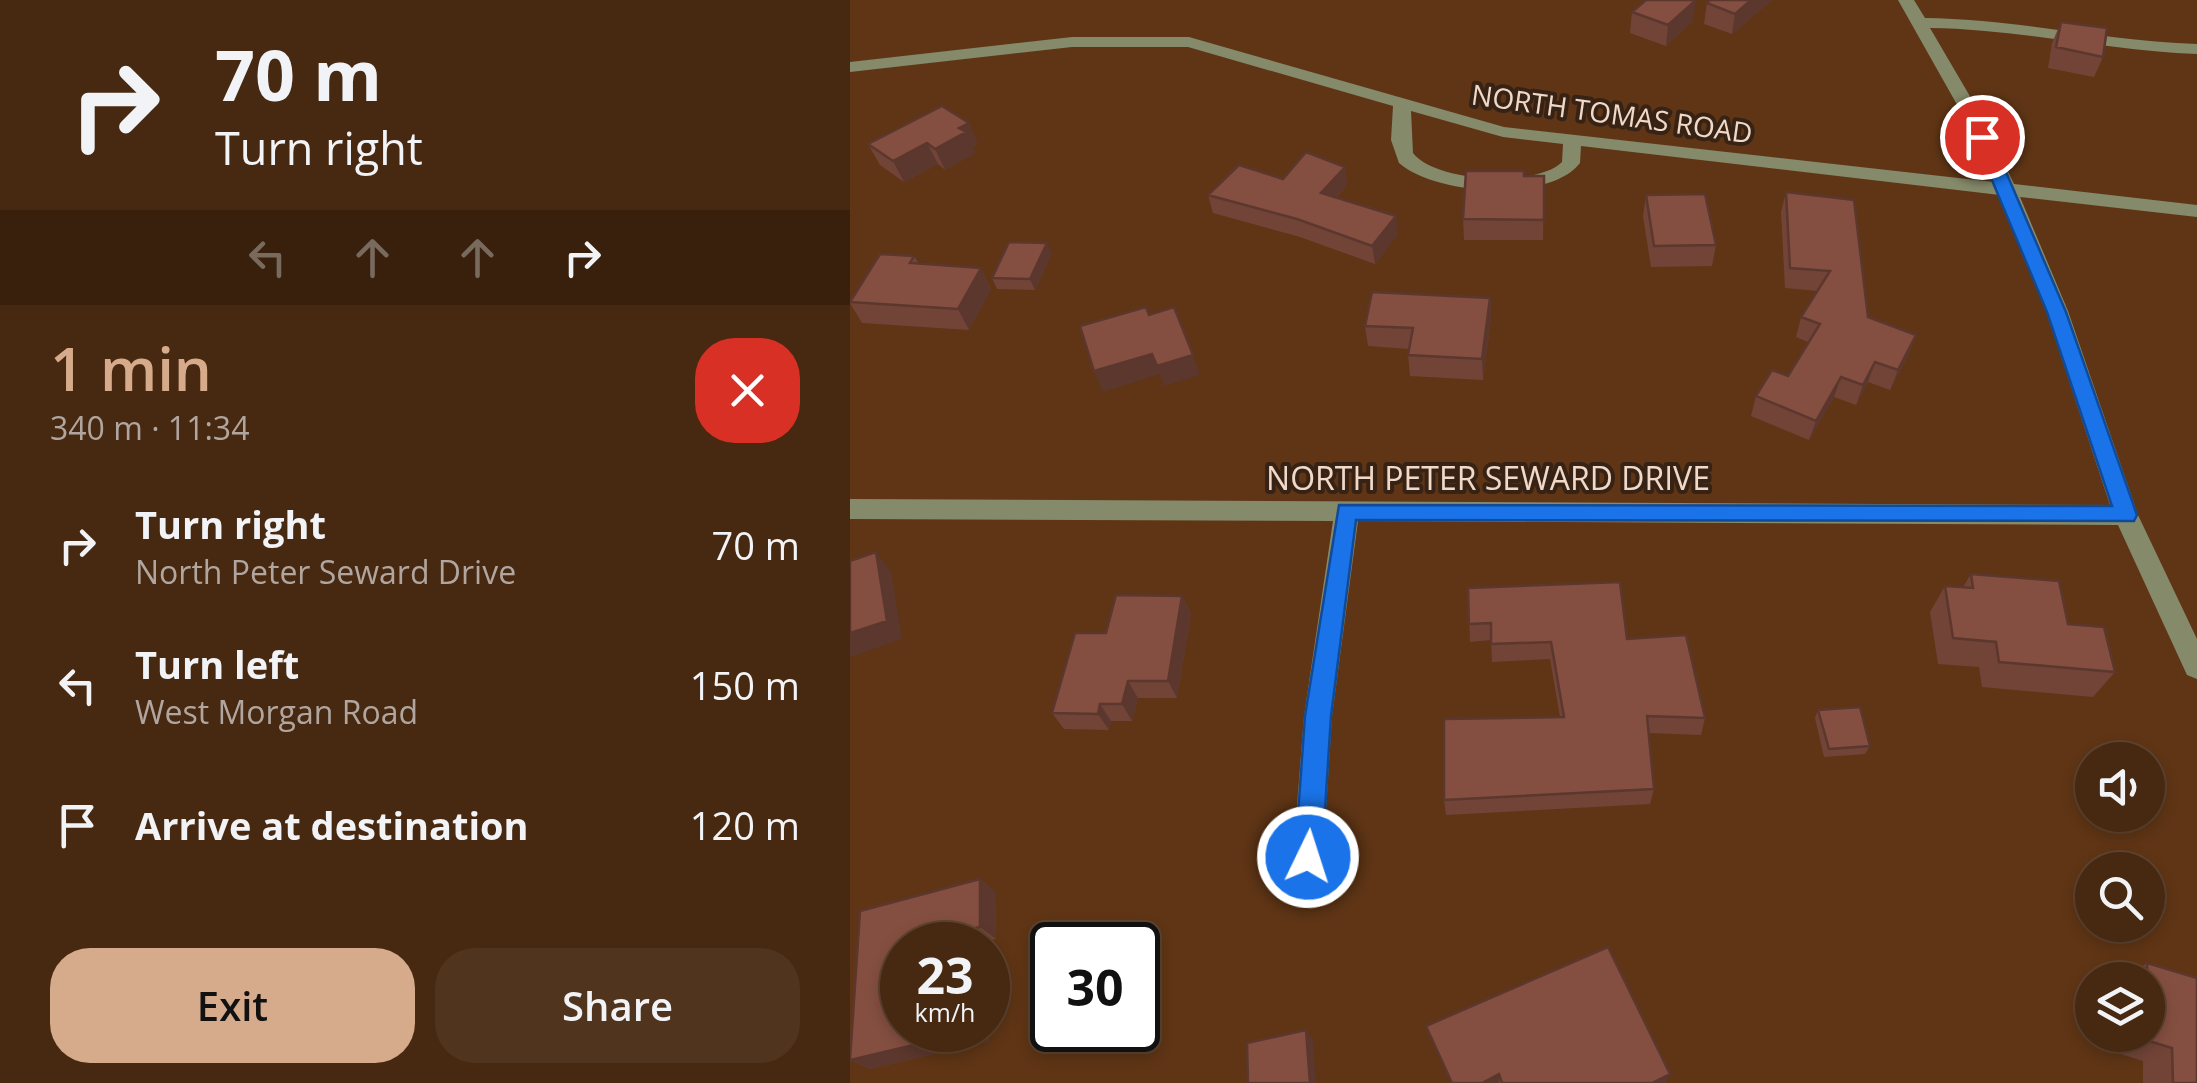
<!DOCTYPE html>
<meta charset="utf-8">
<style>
:root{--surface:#472810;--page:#51341e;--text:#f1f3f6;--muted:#b0a69f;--line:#5f4430;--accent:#d6ab8b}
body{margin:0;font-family:"Open Sans",sans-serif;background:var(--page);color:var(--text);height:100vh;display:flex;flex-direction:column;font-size:38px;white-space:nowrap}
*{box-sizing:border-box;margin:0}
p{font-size:32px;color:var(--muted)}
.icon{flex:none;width:55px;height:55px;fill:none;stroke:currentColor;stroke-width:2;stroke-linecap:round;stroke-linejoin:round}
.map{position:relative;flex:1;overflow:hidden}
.panel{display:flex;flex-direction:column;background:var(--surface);width:850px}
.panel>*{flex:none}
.hud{background:#472810;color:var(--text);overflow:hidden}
.tools{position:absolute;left:1225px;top:742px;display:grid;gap:20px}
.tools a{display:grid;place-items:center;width:90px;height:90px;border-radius:50%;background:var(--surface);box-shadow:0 5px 15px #0003,0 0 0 2px var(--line);font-size:50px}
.speed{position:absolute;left:30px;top:922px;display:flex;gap:20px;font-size:50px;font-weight:700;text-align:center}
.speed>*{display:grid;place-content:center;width:130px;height:130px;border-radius:50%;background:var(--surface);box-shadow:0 5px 15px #0003,0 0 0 2px var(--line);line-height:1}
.speed small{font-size:25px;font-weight:400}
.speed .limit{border:5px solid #111;border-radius:15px;background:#fff;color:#111}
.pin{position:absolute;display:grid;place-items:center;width:85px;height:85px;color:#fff;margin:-42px;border:5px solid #fff;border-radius:50%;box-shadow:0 2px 10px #0007}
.me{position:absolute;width:110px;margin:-55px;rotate:4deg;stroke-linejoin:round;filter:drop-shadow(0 0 8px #0008)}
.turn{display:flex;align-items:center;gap:35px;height:210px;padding:0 50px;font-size:45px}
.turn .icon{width:130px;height:130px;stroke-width:2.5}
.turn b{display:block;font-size:70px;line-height:85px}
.lanes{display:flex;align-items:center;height:95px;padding:0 50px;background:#0003;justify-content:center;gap:50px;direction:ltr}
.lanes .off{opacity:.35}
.round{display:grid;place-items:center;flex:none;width:105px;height:105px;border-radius:40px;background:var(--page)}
.overview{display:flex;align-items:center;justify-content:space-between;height:170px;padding:0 50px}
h1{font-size:60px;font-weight:600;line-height:75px;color:var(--accent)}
.cta{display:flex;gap:20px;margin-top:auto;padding:20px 50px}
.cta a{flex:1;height:115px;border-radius:40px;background:var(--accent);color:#111;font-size:40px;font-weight:600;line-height:115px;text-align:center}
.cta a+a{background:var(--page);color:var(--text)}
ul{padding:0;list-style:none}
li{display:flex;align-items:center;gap:30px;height:140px;padding:0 50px}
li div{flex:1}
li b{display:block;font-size:38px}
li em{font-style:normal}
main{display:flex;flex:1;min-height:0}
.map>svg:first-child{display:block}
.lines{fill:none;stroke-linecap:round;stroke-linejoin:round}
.minor{fill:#858a6a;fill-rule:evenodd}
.wall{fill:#724438}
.shaded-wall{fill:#5c372e}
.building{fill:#844f41;stroke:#5c372e;stroke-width:2.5}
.route{fill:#1a73e8;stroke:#114b97;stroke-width:2.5}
.labels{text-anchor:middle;stroke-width:8;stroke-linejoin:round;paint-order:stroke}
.far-street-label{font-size:28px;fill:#f2d8c6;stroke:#362315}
.street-label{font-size:32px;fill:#f2d8c6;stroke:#362315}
</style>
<main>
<section class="panel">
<div class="hud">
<div class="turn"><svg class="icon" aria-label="right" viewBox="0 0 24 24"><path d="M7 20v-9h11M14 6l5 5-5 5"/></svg><div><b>70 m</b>Turn right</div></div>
<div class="lanes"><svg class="icon off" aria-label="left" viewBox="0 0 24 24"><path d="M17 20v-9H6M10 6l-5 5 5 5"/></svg><svg class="icon off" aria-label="ahead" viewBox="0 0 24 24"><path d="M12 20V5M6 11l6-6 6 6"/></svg><svg class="icon off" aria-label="ahead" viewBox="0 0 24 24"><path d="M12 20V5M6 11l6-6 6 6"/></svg><svg class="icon" aria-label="right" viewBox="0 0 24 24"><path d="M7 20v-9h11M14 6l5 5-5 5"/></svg></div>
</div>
<div class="overview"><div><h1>1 min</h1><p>340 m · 11:34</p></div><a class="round" style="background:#d93025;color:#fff"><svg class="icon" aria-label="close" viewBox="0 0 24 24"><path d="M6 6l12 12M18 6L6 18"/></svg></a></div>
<ul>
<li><svg class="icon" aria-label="right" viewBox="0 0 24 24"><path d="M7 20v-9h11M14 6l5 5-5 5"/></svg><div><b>Turn right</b><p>North Peter Seward Drive</p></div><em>70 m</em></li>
<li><svg class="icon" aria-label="left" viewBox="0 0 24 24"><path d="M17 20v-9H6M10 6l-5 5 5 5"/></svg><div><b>Turn left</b><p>West Morgan Road</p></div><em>150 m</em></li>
<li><svg class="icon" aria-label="arrive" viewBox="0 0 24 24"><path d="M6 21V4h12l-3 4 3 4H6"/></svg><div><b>Arrive at destination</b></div><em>120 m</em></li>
</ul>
<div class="cta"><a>Exit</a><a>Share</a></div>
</section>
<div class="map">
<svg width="1347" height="1083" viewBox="0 0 1347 1083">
<rect width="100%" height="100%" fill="#5f3515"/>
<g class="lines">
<path class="minor" d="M 1048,0 L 1064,0 L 1075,18 C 1166,19 1256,41 1347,44 L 1347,54 C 1257,51 1170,29 1080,28 L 1128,110 L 1164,184 L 1347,205 L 1347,217 L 1170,197 L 1218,311 L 1288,515 L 1347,639 L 1347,679 L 1337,675 L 1268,525 L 508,521 L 482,716 L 473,857 L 469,867 L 458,872 L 447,867 L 443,857 L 454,716 L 483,521 L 0,519 L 0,499 L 1260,505 L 1196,311 L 1150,195 L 731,146 L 730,163 C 699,203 585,195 549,163 L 541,140 L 543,106 L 338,47 L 222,47 L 0,72 L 0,62 L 222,37 L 339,37 L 654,127 L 1144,182 L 1110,110 ZM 561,111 L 653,137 L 713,144 L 712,162 C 686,188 585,182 563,153 Z"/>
</g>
<path class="wall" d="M 922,0 L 882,34 L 854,24 L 857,3 Z
M 782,12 L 843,21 L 816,46 L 780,33 Z
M 1211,22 L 1253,57 L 1244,77 L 1198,68 L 1202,43 Z
M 18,144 L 128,144 L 122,147 L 125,153 L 95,170 L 88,164 L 54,182 L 30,165 Z
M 495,167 L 497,185 L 486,198 L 548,234 L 525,264 L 450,237 L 363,213 L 358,195 Z
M 674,176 L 694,176 L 693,240 L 614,240 L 613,219 Z
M 936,192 L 1018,317 L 1066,335 L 1058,356 L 1040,390 L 1018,382 L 1006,405 L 984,397 L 959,440 L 901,416 L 906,396 L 938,376 L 958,342 L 946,337 L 951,317 L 968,291 L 935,288 L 931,212 Z
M 796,195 L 866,245 L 862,266 L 801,267 L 793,216 Z
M 202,253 L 185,290 L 147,289 L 142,278 Z
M 64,256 L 69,264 L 131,268 L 141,289 L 119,330 L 12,323 L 0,303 L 0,301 Z
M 640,298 L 641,318 L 633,380 L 560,376 L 558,355 L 559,349 L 518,346 L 515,326 Z
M 1121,574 L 1218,624 L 1265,672 L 1243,697 L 1132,687 L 1129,667 L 1088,664 L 1080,612 L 1095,586 L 1113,587 Z
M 618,588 L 777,639 L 855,718 L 851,735 L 799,733 L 804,789 L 800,804 L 596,815 L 594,800 L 710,717 L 700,659 L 642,662 L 641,640 L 620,642 Z
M 332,596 L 341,614 L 327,698 L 288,698 L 282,721 L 261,721 L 259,730 L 214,729 L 202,713 L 256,633 Z
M 968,710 L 1020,746 L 1015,754 L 974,757 L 965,718 Z
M 130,879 L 145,892 L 146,939 L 137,941 L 139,1041 L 20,1069 L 0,1060 Z
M 1297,963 L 1347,1083 L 1293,1083 L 1293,1061 L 1271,1054 L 1271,1035 L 1298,1035 L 1298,980 L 1270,980 Z
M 576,1026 L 816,1083 L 601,1083 Z"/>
<path class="shaded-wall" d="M 846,0 L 843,21 L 816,46 L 818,25 Z
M 901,0 L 922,0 L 882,34 L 885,14 Z
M 119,123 L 128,144 L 122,147 L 125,153 L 95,170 L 85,149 L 109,128 Z
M 77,143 L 88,164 L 54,182 L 43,161 Z
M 495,167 L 497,185 L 474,211 L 471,193 Z
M 546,216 L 548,234 L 525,264 L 522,246 Z
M 197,243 L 202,253 L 185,290 L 180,279 Z
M 131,268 L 141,289 L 119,330 L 108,309 Z
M 640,298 L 641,318 L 633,380 L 632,359 Z
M 1066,335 L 1058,356 L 1040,390 L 1048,370 Z
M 302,354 L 310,374 L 253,392 L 244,371 Z
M 343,355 L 350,375 L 314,386 L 307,366 Z
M 1025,362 L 1018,382 L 1006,405 L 1013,385 Z
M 991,377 L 984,397 L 959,440 L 966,421 Z
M 26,552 L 41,571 L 52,639 L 0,657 L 0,633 Z
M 332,596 L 341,614 L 327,698 L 318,681 Z
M 278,681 L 288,698 L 282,721 L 272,704 Z
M 250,704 L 261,721 L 259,730 L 248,714 Z
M 130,879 L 145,892 L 146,939 L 130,927 Z
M 121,929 L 137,941 L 138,945 L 122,945 Z
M 138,945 L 139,1041 L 20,1069 L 0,1060 L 123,1030 L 138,1030 Z
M 456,1030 L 463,1040 L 466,1083 L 460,1083 Z
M 649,1074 L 649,1083 L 632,1083 Z
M 820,1074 L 816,1083 L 802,1083 Z"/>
<path class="building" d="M 796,0 L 846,0 L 818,25 L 782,12 Z
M 860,0 L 901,0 L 885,14 L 857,3 Z
M 1211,22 L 1257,28 L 1253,57 L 1206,47 Z
M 92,106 L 119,123 L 109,128 L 116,132 L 85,149 L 77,143 L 43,161 L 18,144 Z
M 456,152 L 495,167 L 471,193 L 546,216 L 522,246 L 447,219 L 358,195 L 389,165 L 433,179 Z
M 616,171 L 674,171 L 674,176 L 694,176 L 694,220 L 613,219 Z
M 936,192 L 1004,200 L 1018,317 L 1066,335 L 1048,370 L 1025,362 L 1013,385 L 991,377 L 966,421 L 906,396 L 922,370 L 938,376 L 970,324 L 951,317 L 980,271 L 940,268 Z
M 855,194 L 866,245 L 804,246 L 796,195 Z
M 159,242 L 197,243 L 180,279 L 142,278 Z
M 30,254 L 64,256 L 60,263 L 131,268 L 108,309 L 0,302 Z
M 522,292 L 640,298 L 632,359 L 558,355 L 563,328 L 515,326 Z
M 296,307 L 299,315 L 324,307 L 343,355 L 307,366 L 302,354 L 244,371 L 230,326 Z
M 26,552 L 37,621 L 0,633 L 0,561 Z
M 1121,574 L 1209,581 L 1218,624 L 1254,627 L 1265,672 L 1149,662 L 1146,642 L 1103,638 L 1095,586 L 1123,588 Z
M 770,582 L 777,639 L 836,635 L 855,718 L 797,716 L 804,789 L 594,800 L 594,719 L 714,717 L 701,642 L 641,644 L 641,623 L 619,624 L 618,588 Z
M 266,595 L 332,596 L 318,681 L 278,681 L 272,704 L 250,704 L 248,714 L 202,713 L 225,633 L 256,633 Z
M 1010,707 L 1020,746 L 979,749 L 968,710 Z
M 130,879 L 130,927 L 121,929 L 122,945 L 52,945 L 52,1030 L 123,1030 L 123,1031 L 0,1060 L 10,911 Z
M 758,947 L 820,1074 L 802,1083 L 652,1083 L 649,1074 L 632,1083 L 602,1083 L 576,1026 Z
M 1297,963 L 1347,978 L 1347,1083 L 1323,1083 L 1322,1048 L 1299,1041 Z
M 456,1030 L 460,1083 L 398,1083 L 397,1043 Z"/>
<path class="route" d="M 1132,132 L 1141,137 L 1216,312 L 1287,515 L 1284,521 L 506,520 L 481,716 L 472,857 L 468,867 L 458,871 L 449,867 L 445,857 L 455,716 L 489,505 L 1262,506 L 1197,312 L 1124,137 Z"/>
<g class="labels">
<g class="far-street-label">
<text transform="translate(762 114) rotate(8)" y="10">NORTH TOMAS ROAD</text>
</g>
<g class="street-label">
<text x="638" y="490">NORTH PETER SEWARD DRIVE</text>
</g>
</g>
</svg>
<div class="tools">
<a><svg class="icon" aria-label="sound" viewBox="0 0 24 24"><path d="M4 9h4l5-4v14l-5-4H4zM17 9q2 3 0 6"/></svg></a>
<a><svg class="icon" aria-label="search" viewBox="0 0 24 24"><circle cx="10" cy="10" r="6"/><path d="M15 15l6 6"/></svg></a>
<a><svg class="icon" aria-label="layers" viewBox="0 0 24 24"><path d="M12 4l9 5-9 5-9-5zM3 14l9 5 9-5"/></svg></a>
</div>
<div class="speed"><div>23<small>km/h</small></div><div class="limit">30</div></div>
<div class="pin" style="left:1132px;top:137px;background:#d93025"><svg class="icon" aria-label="arrive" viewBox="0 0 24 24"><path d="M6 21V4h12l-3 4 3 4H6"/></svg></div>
<svg class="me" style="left:458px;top:857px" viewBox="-20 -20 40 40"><circle r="17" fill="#1a73e8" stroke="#fff" stroke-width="3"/><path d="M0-11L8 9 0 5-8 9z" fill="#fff"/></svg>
</div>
</main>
